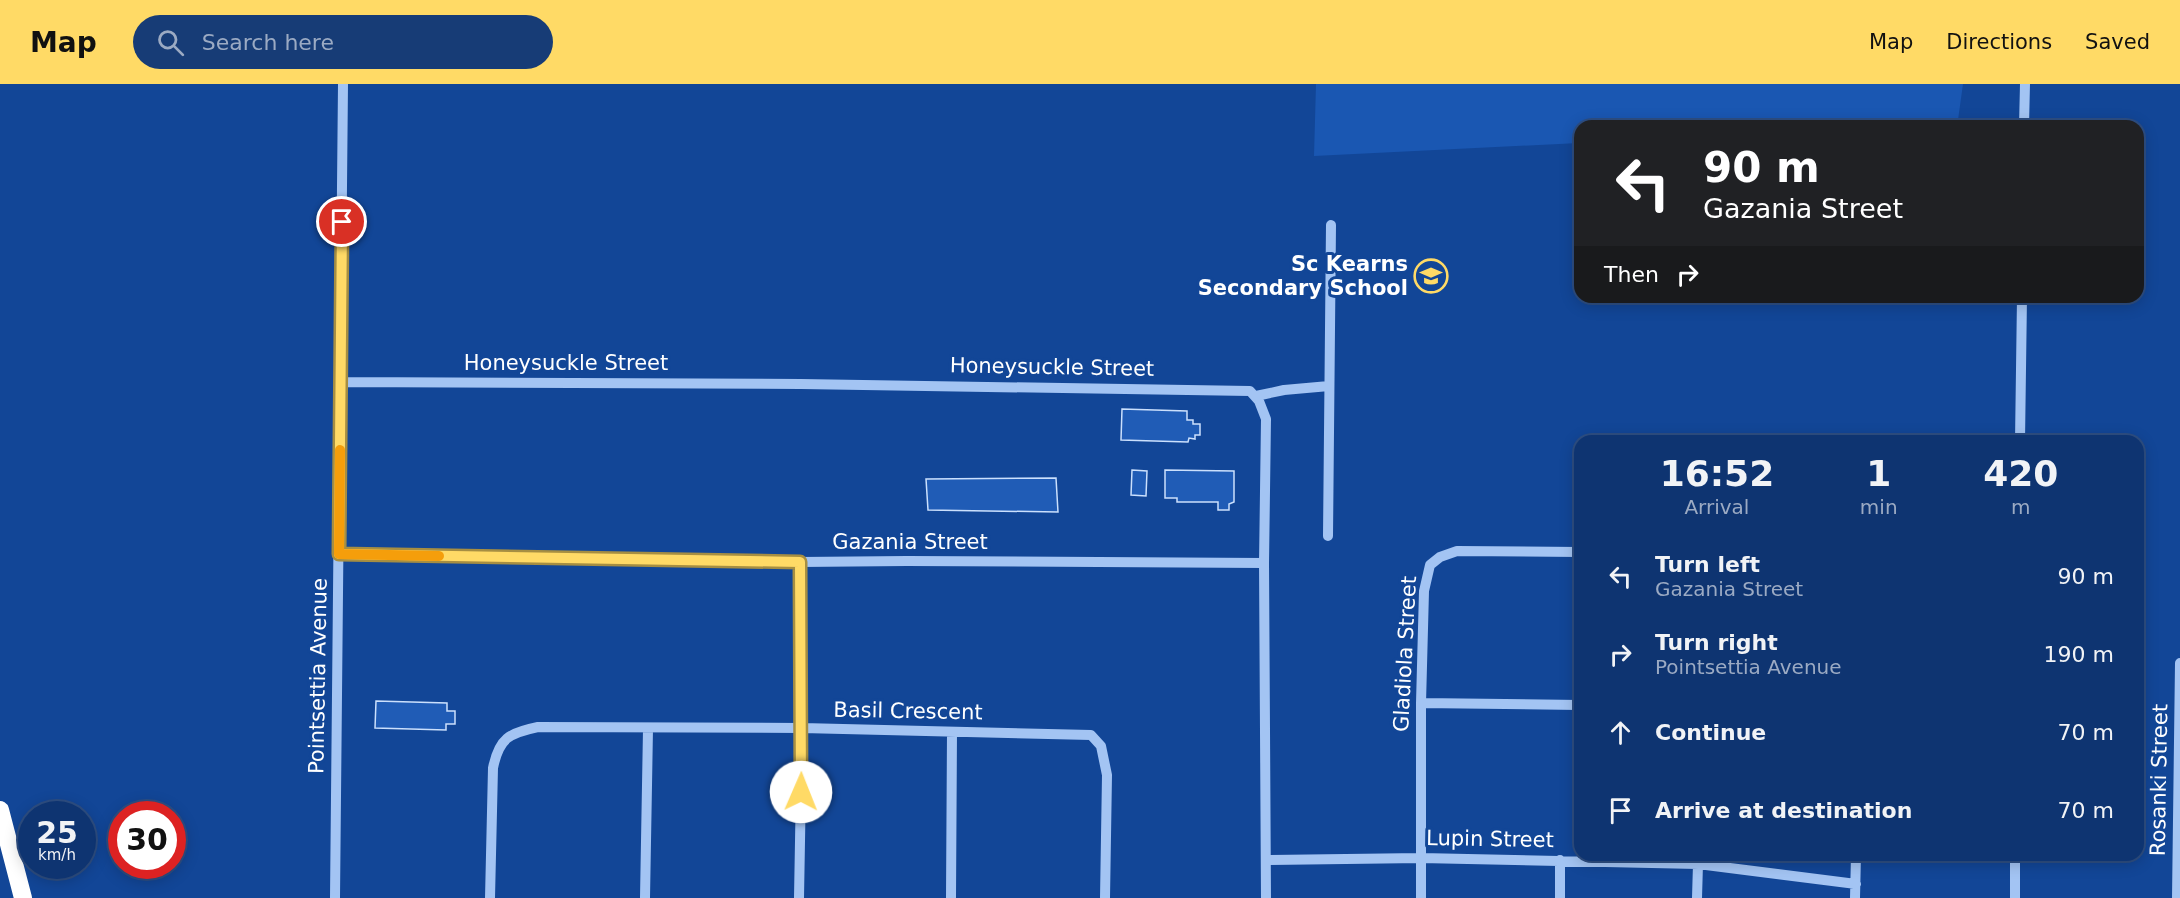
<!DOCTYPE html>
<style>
:root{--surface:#0e3471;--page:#173c76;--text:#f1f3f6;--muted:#9baac3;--line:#2e4f84;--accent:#ffda66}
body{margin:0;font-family:"DejaVu Sans",sans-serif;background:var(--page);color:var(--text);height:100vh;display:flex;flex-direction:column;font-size:22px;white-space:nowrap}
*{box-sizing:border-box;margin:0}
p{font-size:20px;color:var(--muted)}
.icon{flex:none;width:33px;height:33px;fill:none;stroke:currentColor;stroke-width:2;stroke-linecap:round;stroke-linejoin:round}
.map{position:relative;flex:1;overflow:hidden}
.details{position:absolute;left:1574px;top:351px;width:570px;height:426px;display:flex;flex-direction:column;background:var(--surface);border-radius:18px;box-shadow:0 3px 15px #0003,0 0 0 2px var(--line)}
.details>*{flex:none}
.hud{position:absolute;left:1574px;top:36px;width:570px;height:183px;border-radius:18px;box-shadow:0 3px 15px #0003,0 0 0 2px var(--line);background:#202124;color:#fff;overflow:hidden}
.speed{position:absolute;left:18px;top:717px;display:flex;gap:12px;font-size:30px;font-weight:700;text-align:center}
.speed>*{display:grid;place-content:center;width:78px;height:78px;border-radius:50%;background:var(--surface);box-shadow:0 3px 15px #0003,0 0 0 2px var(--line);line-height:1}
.speed small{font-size:15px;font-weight:400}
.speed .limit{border:9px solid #d22;background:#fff;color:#111}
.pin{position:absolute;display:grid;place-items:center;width:51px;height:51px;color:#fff;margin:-26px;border:3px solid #fff;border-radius:50%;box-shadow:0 2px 6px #0007}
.me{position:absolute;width:66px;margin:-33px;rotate:1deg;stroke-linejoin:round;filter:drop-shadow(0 0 4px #0008)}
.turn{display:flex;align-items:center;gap:21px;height:126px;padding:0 30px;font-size:27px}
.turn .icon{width:78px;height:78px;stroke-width:2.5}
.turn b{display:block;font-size:42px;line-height:51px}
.then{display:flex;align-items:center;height:57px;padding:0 30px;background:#0003;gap:12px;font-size:22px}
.eta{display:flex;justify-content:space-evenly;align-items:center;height:102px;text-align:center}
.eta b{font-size:36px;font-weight:800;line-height:42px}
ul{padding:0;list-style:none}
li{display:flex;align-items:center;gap:18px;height:78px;padding:0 30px}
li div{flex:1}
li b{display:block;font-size:22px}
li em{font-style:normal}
header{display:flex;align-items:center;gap:36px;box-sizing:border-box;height:84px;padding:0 30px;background:var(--accent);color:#111}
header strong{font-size:28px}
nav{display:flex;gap:33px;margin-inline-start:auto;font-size:21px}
.search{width:420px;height:54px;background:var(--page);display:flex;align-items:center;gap:15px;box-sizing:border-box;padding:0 21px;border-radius:33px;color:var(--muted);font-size:22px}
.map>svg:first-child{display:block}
.green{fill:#1a57b2}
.building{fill:#205cb6;stroke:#cbe0fd;stroke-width:1.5}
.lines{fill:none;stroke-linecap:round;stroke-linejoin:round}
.minor{stroke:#a3c4f3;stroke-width:10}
.highway{stroke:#fff;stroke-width:18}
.route-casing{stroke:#a68e42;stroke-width:15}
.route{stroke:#ffda66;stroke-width:10}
.slow{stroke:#f59e0b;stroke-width:10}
.labels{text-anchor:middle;stroke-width:6;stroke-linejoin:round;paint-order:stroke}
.poi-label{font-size:21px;font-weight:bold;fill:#fff;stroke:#124697;text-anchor:end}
.street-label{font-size:21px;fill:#fff;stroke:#124697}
</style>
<header>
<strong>Map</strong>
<div class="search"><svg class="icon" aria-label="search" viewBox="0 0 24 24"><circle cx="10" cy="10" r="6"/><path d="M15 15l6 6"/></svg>Search here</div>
<nav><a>Map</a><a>Directions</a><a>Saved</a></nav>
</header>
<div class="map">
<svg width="2180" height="814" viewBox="0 0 2180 814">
<rect width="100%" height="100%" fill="#124697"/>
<path class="green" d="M 1316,0 L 1963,0 L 1958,36 L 1860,42 L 1580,42 L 1579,59 L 1314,72 Z"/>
<path class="building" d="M 1122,325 L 1187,327 L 1187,336 L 1193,336 L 1193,340 L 1200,340 L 1200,351 L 1195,351 L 1195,355 L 1189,354 L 1188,358 L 1121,356 Z
M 1132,386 L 1147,387 L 1146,412 L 1131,411 Z
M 1165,386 L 1234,387 L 1234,418 L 1229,420 L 1229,426 L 1218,426 L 1218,418 L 1177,418 L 1177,414 L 1165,414 Z
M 1056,394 L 1058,428 L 928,426 L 926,395 Z
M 376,617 L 447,619 L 447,627 L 455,627 L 455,640 L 446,640 L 446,646 L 375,644 Z"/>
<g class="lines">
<path class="minor" d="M 2024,42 L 2025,0
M 340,298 L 801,300 L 1250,307 L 1259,317 L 1266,335 L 1264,479 L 1266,814
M 1256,312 L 1284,306 L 1329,302
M 2020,357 L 2022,213
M 1328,452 L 1331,141
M 339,470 L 800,478 L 907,477 L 1264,479
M 1421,619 L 1580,621
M 1266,776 L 1421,774 L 1698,780 L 1856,800
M 335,814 L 343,0
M 490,814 L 493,684 C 499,654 509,649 538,643 L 802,644 L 1091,651 L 1101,662 L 1107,691 L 1105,814
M 645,814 L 648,645
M 799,814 L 802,644 L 800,478
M 951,814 L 952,648
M 1421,814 L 1421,619 L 1424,507 L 1430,481 L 1440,473 L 1457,467 L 1580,468
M 1560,814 L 1560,776
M 1697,814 L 1698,780
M 1855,814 L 1856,771
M 2015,814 L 2015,771
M 2177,814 L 2180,579"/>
<path class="highway" d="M 0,726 L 23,814"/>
</g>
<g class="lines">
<g class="route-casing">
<path id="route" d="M 342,138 L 339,470 L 800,478 L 801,708"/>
</g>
<use href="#route" class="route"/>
<path class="slow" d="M 340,366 L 339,470 L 439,472"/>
</g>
<defs>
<g id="school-ring" transform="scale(1.725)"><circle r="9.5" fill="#124697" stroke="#ffda66" stroke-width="1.5"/><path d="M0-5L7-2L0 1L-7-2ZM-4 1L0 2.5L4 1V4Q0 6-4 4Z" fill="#ffda66"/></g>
</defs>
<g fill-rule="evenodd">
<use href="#school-ring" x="1431" y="192"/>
</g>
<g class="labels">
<g class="poi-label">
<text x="1408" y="187">Sc Kearns<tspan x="1408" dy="24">Secondary School</tspan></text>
</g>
<g class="street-label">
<text x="566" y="286">Honeysuckle Street</text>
<text transform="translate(1052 283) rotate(1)" y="7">Honeysuckle Street</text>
<text x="910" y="465">Gazania Street</text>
<text transform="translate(1405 570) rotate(-87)" y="7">Gladiola Street</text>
<text transform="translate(318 592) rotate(-89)" y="7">Pointsettia Avenue</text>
<text transform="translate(908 627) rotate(1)" y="7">Basil Crescent</text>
<text transform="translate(2159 696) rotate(-89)" y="7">Rosanki Street</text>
<text transform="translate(1490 755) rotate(1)" y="7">Lupin Street</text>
</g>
</g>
</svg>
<div class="speed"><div>25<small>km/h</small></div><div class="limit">30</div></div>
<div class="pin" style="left:342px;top:138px;background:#d93025"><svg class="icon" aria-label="arrive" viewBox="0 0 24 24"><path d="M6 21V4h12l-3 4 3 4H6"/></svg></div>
<svg class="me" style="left:801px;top:708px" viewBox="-20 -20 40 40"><circle r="19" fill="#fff"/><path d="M0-13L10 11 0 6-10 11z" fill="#ffda66"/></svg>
<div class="hud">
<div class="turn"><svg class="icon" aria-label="left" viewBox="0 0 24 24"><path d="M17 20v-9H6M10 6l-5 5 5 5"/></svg><div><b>90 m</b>Gazania Street</div></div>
<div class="then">Then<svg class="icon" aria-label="right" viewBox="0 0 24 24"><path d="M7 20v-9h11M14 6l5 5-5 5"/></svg></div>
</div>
<section class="details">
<div class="eta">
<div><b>16:52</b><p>Arrival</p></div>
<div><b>1</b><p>min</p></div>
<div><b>420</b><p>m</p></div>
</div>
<ul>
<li><svg class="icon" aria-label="left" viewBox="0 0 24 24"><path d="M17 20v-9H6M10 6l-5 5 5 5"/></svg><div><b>Turn left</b><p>Gazania Street</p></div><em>90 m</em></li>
<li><svg class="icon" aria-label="right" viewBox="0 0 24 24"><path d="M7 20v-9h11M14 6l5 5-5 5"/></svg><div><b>Turn right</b><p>Pointsettia Avenue</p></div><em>190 m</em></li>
<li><svg class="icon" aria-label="ahead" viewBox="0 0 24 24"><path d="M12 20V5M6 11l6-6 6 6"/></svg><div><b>Continue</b></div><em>70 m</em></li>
<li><svg class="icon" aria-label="arrive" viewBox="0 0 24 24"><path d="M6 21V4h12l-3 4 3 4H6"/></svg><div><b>Arrive at destination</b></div><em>70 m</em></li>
</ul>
</section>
</div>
